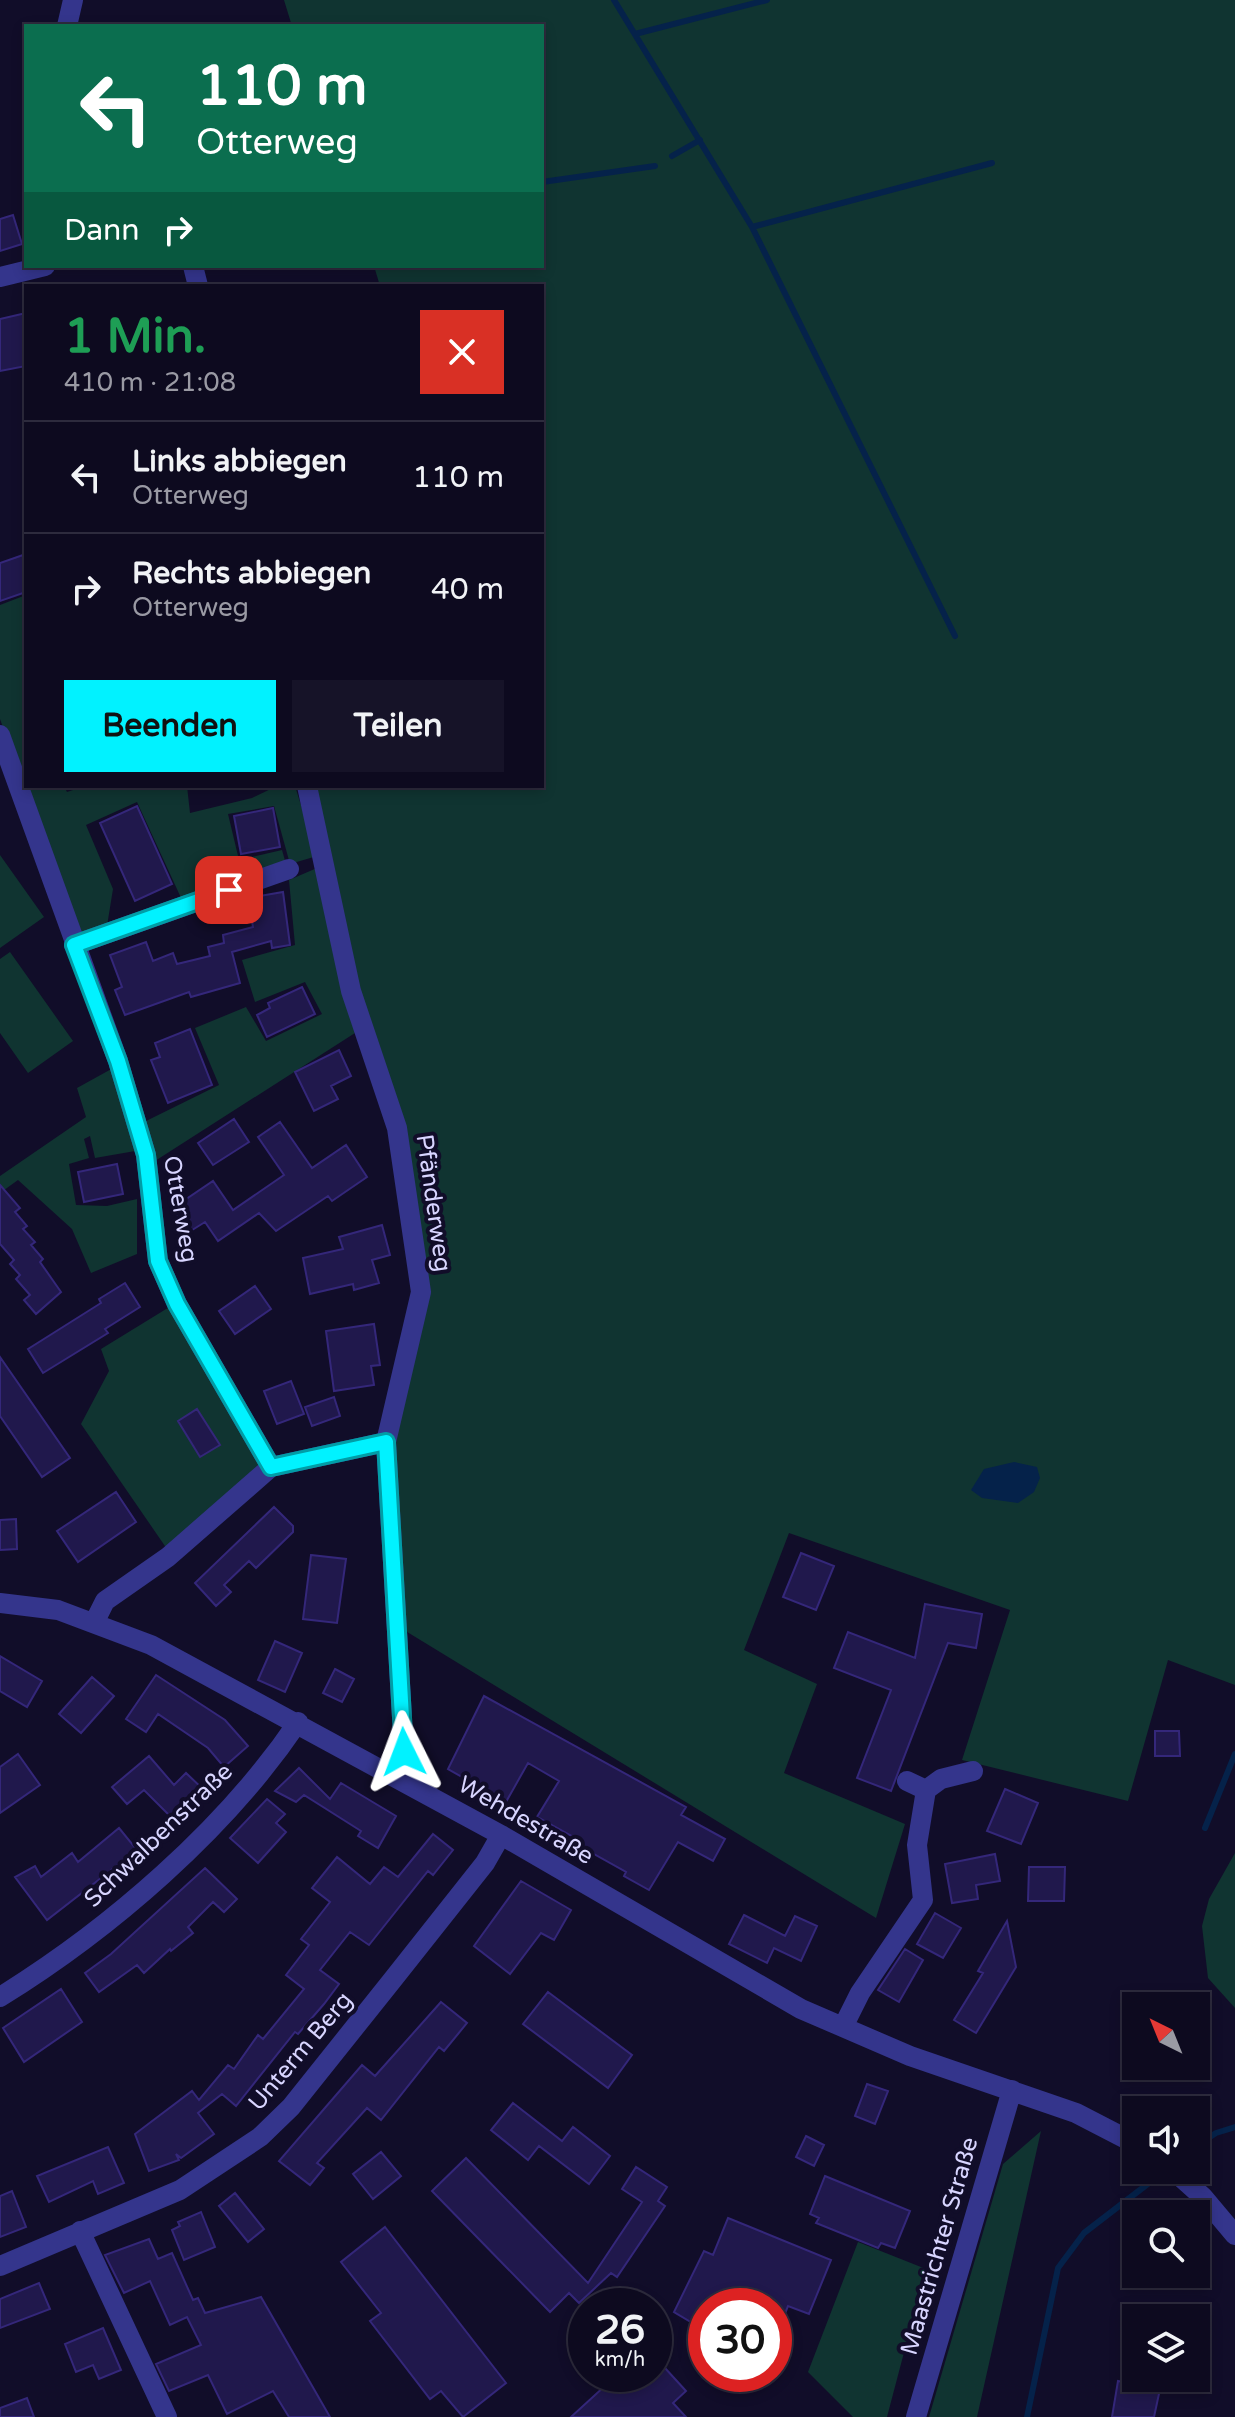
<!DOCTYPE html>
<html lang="de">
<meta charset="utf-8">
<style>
:root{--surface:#0d0a1f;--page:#161328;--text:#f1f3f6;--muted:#9a9aa4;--line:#2d2b3d;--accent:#01f2ff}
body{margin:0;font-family:"Varela Round",sans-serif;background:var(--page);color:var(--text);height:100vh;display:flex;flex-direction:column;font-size:30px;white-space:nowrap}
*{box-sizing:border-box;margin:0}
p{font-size:26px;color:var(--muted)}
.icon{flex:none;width:44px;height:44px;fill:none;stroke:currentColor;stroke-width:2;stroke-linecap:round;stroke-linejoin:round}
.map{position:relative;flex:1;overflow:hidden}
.sheet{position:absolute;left:24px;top:284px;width:520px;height:504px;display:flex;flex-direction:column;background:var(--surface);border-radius:0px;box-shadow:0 4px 12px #0003,0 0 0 2px var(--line)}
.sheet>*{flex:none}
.hud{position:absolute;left:24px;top:24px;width:520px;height:244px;border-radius:0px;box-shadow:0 4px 12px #0003,0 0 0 2px var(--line);background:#0b6e4f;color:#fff;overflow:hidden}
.needle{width:52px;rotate:317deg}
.controls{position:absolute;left:1122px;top:1992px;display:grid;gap:16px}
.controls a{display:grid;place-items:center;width:88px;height:88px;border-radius:0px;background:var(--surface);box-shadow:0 4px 12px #0003,0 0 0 2px var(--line);font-size:40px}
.speed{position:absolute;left:568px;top:2288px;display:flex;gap:16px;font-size:40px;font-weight:700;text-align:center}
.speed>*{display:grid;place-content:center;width:104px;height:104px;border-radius:50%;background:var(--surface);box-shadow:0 4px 12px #0003,0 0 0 2px var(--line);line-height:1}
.speed small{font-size:20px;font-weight:400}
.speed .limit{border:12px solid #d22;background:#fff;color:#111}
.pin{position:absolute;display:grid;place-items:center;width:68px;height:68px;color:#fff;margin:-34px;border-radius:16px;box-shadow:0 4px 12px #0006}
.me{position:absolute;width:88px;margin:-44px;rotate:357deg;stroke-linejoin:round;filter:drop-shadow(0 0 6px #0008)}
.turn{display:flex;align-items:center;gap:28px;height:168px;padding:0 40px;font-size:36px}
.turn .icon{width:104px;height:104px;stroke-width:2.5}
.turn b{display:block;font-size:56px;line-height:68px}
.then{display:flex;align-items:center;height:76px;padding:0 40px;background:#0003;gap:16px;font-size:30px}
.round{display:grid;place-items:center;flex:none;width:84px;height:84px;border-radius:0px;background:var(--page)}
.headline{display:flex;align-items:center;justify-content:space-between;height:136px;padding:0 40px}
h1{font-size:48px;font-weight:700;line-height:60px;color:#1e9e55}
.action{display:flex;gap:16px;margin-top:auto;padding:16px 40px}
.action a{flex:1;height:92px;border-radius:0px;background:var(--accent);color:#111;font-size:32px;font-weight:700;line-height:92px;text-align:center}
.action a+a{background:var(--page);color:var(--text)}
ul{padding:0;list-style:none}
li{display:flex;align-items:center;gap:24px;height:112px;padding:0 40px;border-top:2px solid var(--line)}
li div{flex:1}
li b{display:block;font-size:30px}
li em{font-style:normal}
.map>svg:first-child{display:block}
.green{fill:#103431}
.water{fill:#05224a}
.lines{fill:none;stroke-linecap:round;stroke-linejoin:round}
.stream{stroke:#05224a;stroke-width:6}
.building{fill:#20184c;stroke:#34277a;stroke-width:2}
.minor{stroke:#34358c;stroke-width:20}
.route-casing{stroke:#019da6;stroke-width:20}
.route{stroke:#01f2ff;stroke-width:14}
.labels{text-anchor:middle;stroke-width:8;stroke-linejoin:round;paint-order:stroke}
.street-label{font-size:24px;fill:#d8d5ff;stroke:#110d29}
</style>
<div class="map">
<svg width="1235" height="2417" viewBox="0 0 1235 2417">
<rect width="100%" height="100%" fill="#110d29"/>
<path class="green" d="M 284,0 L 1235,0 L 1235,1685 L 1168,1660 L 1128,1801 L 962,1760 L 1010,1610 L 789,1533 L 744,1650 L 817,1684 L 784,1773 L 905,1824 L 876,1918 L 399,1627 L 396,1432 L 428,1288 L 355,987 L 315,786 L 542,786 L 542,286 L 380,286 L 374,266 L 542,266 L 542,26 L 292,26 Z
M 26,595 L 26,786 L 64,786 L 67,792 L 85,786 L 187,786 L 190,813 L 252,798 L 277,786 L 295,786 L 317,856 L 290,864 L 274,806 L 228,814 L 239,860 L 282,850 L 286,864 L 182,900 L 137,802 L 86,825 L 113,889 L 107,926 L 78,937 L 0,719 L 0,605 Z
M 0,855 L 44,917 L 0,948 Z
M 317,868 L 355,1033 L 155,1161 L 142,1123 L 219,1085 L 195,1028 L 246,1007 L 266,1041 L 322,1014 L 305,982 L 255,1002 L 242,960 L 295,945 L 289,880 Z
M 10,952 L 73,1041 L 28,1073 L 0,1033 L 0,959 Z
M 115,1067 L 141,1150 L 95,1158 L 90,1136 L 84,1139 L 89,1158 L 69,1164 L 76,1205 L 107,1206 L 137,1199 L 137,1254 L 91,1273 L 72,1229 L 18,1180 L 0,1193 L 0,1176 L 86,1117 L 77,1088 Z
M 171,1306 L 263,1467 L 167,1549 L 81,1424 L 109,1371 L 101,1349 Z
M 1235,1853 L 1235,2008 L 1208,1978 L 1202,1926 L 1209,1899 Z
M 1041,2131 L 977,2417 L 929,2417 L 1003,2164 Z
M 858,2242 L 926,2269 L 887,2417 L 853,2417 L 808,2372 Z"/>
<path class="water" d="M 1014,1462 L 1037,1467 L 1040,1478 L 1034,1492 L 1018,1503 L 982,1498 L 971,1490 L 984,1469 Z"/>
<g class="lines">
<path class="stream" d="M 614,0 L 752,227 L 955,636
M 635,34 L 767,0
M 672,156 L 700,140
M 542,182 L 655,166
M 752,227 L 992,163
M 1205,1828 L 1235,1754
M 1196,2146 L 1216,2133 L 1235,2127
M 1027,2417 L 1058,2268 L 1084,2233 L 1149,2183"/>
</g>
<path class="building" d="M 13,215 L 22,244 L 0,251 L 0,219 Z
M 26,313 L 26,366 L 0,371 L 0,319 Z
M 26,554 L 26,592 L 0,601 L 0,563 Z
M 137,806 L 172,884 L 135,901 L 100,823 Z
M 273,808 L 280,847 L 241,854 L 234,816 Z
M 283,892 L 290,945 L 272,948 L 271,941 L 232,952 L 240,983 L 191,997 L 189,992 L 125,1015 L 115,990 L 122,987 L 110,955 L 146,942 L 153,961 L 173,953 L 177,964 L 210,956 L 208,947 L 224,943 L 223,935 L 253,927 L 248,898 Z
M 302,987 L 315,1014 L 267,1037 L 257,1015 L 270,1008 L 268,1003 Z
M 190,1029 L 212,1085 L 168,1103 L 151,1060 L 160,1057 L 155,1043 Z
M 339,1050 L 351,1076 L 331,1086 L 338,1099 L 314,1111 L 295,1072 Z
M 234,1119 L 249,1142 L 213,1165 L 198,1143 Z
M 280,1122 L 312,1168 L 346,1145 L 367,1177 L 332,1201 L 328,1196 L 276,1231 L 259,1213 L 218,1241 L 205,1222 L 189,1232 L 173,1208 L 213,1181 L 233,1210 L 284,1175 L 258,1137 Z
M 117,1164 L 123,1194 L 84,1202 L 78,1172 Z
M 0,1185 L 20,1208 L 15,1212 L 27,1226 L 23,1229 L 35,1242 L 31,1245 L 43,1259 L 40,1262 L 61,1292 L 36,1314 L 24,1300 L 30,1295 L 16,1279 L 20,1275 L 10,1264 L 14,1260 L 0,1244 Z
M 382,1225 L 390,1255 L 372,1260 L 379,1283 L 354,1290 L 353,1284 L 310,1294 L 303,1258 L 343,1249 L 339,1237 Z
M 125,1283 L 140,1307 L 105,1329 L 108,1333 L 43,1373 L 28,1349 L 101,1303 L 99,1299 Z
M 255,1286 L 271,1309 L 235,1334 L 219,1311 Z
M 374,1324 L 380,1365 L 371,1366 L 374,1385 L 334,1391 L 326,1331 Z
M 0,1357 L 70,1458 L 42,1477 L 0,1416 Z
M 291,1381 L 304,1414 L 277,1424 L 264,1391 Z
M 334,1397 L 340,1416 L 312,1426 L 305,1407 Z
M 197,1409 L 220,1445 L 200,1457 L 178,1421 Z
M 116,1492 L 136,1522 L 78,1562 L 57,1531 Z
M 274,1507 L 293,1526 L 293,1532 L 256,1568 L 249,1561 L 224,1585 L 231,1592 L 216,1606 L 195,1583 Z
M 16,1519 L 17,1549 L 0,1550 L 0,1520 Z
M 801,1553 L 834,1566 L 816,1610 L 783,1597 Z
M 311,1555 L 346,1559 L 337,1623 L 303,1619 Z
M 925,1604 L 982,1614 L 976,1648 L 948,1643 L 891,1791 L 857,1778 L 891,1690 L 834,1668 L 848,1632 L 915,1658 Z
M 275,1641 L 302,1653 L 285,1692 L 258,1680 Z
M 0,1656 L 42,1681 L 27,1707 L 0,1691 Z
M 335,1669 L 354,1679 L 342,1702 L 323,1693 Z
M 156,1675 L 225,1720 L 248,1746 L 224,1767 L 208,1748 L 158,1714 L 146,1732 L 126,1719 Z
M 92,1677 L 114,1696 L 81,1733 L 59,1714 Z
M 484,1696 L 686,1807 L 681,1815 L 725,1839 L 713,1861 L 678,1842 L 649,1890 L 624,1876 L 626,1872 L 576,1844 L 579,1840 L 537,1817 L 559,1781 L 528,1763 L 506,1802 L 448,1769 Z
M 1155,1731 L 1179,1731 L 1180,1756 L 1155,1756 Z
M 18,1754 L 40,1785 L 0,1813 L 0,1767 Z
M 149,1756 L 174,1785 L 186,1773 L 205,1791 L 175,1821 L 144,1790 L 127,1804 L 112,1787 Z
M 299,1768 L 330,1799 L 341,1783 L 396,1816 L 378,1848 L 358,1836 L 361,1831 L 304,1795 L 296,1802 L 275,1791 Z
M 1005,1789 L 1038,1803 L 1021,1844 L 987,1831 Z
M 267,1799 L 285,1814 L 276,1823 L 286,1832 L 258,1863 L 230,1838 Z
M 119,1828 L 137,1850 L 47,1920 L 15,1877 L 35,1866 L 41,1877 L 72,1853 L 78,1862 Z
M 433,1834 L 453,1850 L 433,1875 L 428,1871 L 369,1945 L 350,1932 L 320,1970 L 339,1984 L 324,2004 L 298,2034 L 295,2032 L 236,2106 L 222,2094 L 198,2113 L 214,2134 L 181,2158 L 176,2154 L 179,2160 L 149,2171 L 135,2134 L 192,2091 L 199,2100 L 228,2065 L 234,2069 L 258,2035 L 263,2039 L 304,1989 L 286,1975 L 309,1945 L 301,1939 L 330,1902 L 312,1888 L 337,1857 L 370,1884 L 384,1867 L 398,1877 Z
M 995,1854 L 1000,1881 L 976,1885 L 978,1899 L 952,1903 L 945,1864 Z
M 1029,1867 L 1065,1867 L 1064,1901 L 1028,1901 Z
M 205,1868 L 237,1899 L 224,1912 L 213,1902 L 188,1927 L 193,1933 L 171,1951 L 170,1949 L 144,1973 L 137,1965 L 99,1992 L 85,1973 L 111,1954 Z
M 521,1881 L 571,1910 L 554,1940 L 541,1933 L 510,1974 L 474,1946 Z
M 935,1913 L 961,1928 L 943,1958 L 917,1944 Z
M 744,1915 L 785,1936 L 795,1916 L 817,1926 L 801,1961 L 774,1948 L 767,1963 L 729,1944 Z
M 1007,1921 L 1016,1967 L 976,2033 L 954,2020 L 983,1973 L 978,1971 Z
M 905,1949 L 923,1960 L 899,2002 L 878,1990 Z
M 61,1989 L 82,2022 L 24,2062 L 3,2028 Z
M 548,1992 L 632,2055 L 608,2088 L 523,2024 Z
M 441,2002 L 467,2023 L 444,2051 L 439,2047 L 381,2120 L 367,2108 L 317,2163 L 324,2168 L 310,2185 L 279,2161 L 362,2065 L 375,2076 Z
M 867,2084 L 888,2091 L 875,2124 L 855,2116 Z
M 513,2103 L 562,2141 L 573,2127 L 610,2156 L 589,2184 L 539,2146 L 528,2160 L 491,2130 Z
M 806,2136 L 824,2145 L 814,2166 L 796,2157 Z
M 108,2147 L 124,2183 L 98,2194 L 93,2181 L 49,2202 L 37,2176 Z
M 381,2152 L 401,2176 L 373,2199 L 353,2174 Z
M 466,2158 L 588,2283 L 642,2202 L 622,2189 L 636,2167 L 667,2187 L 658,2201 L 665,2206 L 617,2277 L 611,2273 L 579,2303 L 569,2293 L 550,2312 L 432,2191 Z
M 825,2176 L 910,2211 L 895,2248 L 881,2243 L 878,2248 L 816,2223 L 819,2218 L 810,2214 Z
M 12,2191 L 26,2227 L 0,2237 L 0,2196 Z
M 235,2193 L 264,2229 L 248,2242 L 219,2206 Z
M 201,2212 L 215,2247 L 184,2260 L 172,2230 L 180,2226 L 178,2222 Z
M 728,2218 L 831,2260 L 809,2314 L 788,2306 L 775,2338 L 774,2306 L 706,2306 L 706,2331 L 674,2312 L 704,2251 L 713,2255 Z
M 385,2227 L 506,2383 L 463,2417 L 441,2391 L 430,2399 L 370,2321 L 381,2313 L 341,2262 Z
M 149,2239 L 158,2259 L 172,2253 L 193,2300 L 198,2298 L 205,2313 L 261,2297 L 330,2417 L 289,2417 L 273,2391 L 227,2414 L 208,2375 L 169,2391 L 156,2364 L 201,2345 L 187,2317 L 170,2325 L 150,2281 L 124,2293 L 105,2255 Z
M 39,2283 L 50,2309 L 0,2328 L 0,2299 Z
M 103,2328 L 121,2370 L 99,2379 L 93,2365 L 76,2372 L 65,2344 Z
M 654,2356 L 686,2391 L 673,2403 L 686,2417 L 571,2417 L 618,2374 L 654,2374 Z
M 1118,2381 L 1160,2389 L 1154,2417 L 1112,2417 Z
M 27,2398 L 34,2417 L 0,2417 L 0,2408 Z"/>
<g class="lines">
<path class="minor" d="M 67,26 L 73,0
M 193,266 L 198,286
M 0,277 L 45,266
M 0,735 L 118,1061 L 146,1155 L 158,1261 L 177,1304 L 271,1467
M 307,786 L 351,991 L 397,1128 L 421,1292 L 386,1442 L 404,1752 L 393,1776
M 74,945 L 289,869
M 0,1603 L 58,1610 L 151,1645 L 501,1835 L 801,2009 L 910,2056 L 1076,2113 L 1136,2144
M 95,1621 L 105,1601 L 168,1557 L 271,1467 L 386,1442
M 907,1781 L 926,1790
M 0,1997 C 110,1929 225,1830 298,1722
M 843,2027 L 860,1993 L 923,1900 L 917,1845 L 926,1790 L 941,1779 L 973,1771
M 1173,2170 L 1203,2197 L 1235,2235
M 80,2231 L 167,2417
M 0,2266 L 180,2190 L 260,2137 L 291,2107 L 394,1978 L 485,1863 L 501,1835
M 916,2417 L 1012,2090"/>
</g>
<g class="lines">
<g class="route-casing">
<path id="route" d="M 229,890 L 74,945 L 118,1061 L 146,1155 L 158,1261 L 177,1304 L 271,1467 L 386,1442 L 404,1752"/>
</g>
<use href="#route" class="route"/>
</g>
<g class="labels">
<g class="street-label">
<text transform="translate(434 1203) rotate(82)" y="8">Pfänderweg</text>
<text transform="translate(181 1209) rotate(80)" y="8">Otterweg</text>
<text transform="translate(526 1820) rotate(30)" y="8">Wehdestraße</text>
<text transform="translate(158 1835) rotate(-44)" y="8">Schwalbenstraße</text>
<text transform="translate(300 2051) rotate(-50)" y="8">Unterm Berg</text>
<text transform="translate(939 2246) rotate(-74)" y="8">Maastrichter Straße</text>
</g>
</g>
</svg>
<div class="controls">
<a><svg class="needle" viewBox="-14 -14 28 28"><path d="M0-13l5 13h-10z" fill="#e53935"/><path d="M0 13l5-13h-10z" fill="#9a9aa4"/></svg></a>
<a><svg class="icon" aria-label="sound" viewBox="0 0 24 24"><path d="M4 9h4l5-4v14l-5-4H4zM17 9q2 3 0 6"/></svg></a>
<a><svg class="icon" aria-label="search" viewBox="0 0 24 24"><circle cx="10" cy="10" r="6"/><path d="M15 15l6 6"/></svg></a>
<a><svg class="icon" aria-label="layers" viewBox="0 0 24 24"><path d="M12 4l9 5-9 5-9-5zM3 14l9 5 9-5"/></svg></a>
</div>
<div class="speed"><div>26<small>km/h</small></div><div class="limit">30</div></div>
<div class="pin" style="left:229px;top:890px;background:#d93025"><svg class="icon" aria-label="arrive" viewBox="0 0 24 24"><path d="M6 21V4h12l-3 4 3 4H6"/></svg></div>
<svg class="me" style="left:404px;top:1752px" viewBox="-20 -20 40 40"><path d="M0-17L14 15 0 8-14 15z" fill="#01f2ff" stroke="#fff" stroke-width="4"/></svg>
<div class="hud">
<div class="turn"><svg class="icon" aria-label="left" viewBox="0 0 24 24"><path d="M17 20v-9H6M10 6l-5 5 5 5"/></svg><div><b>110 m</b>Otterweg</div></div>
<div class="then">Dann<svg class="icon" aria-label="right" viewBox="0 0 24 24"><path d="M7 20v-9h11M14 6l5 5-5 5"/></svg></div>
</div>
<section class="sheet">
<div class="headline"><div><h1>1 Min.</h1><p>410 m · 21:08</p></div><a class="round" style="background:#d93025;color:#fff"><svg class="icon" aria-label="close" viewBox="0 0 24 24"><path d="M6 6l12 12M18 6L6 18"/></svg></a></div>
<ul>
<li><svg class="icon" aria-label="left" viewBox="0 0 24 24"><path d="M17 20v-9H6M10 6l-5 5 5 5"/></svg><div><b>Links abbiegen</b><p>Otterweg</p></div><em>110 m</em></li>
<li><svg class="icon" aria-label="right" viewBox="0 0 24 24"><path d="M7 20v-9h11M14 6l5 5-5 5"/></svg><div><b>Rechts abbiegen</b><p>Otterweg</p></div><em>40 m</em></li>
</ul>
<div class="action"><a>Beenden</a><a>Teilen</a></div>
</section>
</div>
